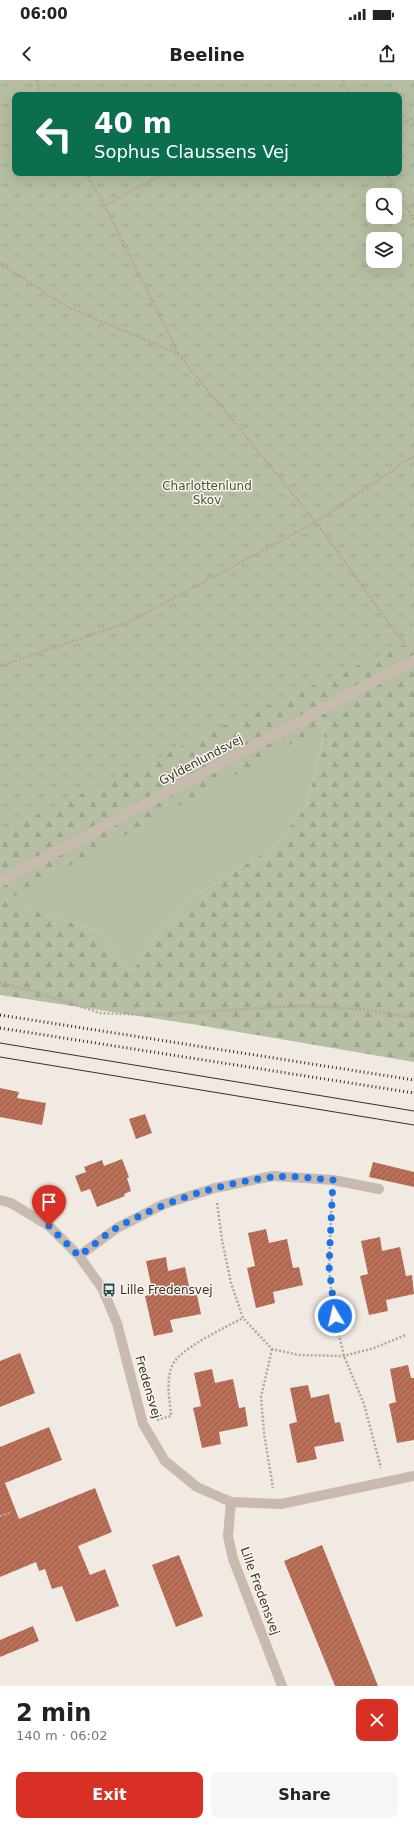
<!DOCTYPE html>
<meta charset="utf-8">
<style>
:root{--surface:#fff;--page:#f6f6f6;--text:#222;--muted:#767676;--accent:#d93025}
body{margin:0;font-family:"DejaVu Sans",sans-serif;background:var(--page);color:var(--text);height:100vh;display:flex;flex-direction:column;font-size:15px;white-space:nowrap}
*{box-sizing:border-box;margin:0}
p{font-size:13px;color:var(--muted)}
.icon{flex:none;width:22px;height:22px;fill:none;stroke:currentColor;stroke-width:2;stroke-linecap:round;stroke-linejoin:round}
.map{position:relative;height:1606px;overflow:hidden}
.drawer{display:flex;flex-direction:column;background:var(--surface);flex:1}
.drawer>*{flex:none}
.top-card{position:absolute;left:12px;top:12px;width:390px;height:84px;border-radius:8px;box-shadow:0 4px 16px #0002;background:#0b6e4f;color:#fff;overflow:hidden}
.buttons{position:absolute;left:366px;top:108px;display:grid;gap:8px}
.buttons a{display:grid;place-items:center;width:36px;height:36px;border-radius:8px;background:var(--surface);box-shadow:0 4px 16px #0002;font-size:20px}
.pin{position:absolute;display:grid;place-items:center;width:34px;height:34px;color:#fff;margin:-41px -17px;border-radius:50% 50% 50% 0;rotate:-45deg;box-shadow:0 0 4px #0007}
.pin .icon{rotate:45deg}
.me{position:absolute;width:44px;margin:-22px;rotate:351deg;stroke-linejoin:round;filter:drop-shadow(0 0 3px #0008)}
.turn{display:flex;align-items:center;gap:14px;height:84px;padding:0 16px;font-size:18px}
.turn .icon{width:52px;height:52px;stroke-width:2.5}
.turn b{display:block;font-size:28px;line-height:34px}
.round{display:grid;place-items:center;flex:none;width:42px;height:42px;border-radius:8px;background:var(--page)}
.summary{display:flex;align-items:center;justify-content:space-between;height:68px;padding:0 16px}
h1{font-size:24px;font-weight:800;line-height:30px}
.action{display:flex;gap:8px;margin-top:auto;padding:8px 16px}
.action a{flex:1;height:46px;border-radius:8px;background:var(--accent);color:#fff;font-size:16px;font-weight:800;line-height:46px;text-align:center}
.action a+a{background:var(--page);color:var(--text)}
.status{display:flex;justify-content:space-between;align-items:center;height:28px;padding:0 20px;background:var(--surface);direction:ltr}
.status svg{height:11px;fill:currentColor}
header{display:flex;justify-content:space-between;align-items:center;height:52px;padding:0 16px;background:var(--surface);font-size:18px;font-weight:800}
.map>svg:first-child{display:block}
.grass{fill:#b6bfa3}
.forest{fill:url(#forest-firs);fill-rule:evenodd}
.park{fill:url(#park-tufts);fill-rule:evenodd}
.building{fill:url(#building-hatch)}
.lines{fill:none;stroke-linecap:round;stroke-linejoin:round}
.path{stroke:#b4a599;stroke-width:2.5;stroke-dasharray:2 2;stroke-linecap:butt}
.minor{stroke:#c9baaf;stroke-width:10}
.tram{stroke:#38302c;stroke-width:1}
.rail{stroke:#38302c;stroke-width:3;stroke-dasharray:1 3;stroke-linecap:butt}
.route{stroke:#1a73e8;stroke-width:7;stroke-dasharray:0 12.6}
.labels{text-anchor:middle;stroke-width:3;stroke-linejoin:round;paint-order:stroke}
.park-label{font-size:12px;fill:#485432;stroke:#f9f4ee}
.street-label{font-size:12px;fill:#38302c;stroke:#f9f4ee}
.poi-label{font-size:12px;fill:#38302c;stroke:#f9f4ee;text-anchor:start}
</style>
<div class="status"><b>06:00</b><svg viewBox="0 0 49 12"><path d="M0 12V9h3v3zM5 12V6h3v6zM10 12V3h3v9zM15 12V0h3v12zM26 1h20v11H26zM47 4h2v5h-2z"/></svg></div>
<header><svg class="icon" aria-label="back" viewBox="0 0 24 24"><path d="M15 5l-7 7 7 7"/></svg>Beeline<svg class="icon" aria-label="share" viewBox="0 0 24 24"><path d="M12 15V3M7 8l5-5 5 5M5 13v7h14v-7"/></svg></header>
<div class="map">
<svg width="414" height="1606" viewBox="0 0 414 1606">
<defs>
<pattern id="forest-firs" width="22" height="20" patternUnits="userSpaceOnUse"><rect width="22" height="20" fill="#b6bfa3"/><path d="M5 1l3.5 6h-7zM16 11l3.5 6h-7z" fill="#9da48c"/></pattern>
<pattern id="park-tufts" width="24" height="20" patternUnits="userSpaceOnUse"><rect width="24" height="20" fill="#b6bfa3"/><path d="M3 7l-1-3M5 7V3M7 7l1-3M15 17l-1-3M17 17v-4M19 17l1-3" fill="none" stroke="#9da48c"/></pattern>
<pattern id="building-hatch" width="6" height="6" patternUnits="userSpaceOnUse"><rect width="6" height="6" fill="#ba6f58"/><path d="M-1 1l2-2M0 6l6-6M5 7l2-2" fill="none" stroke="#985c49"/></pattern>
</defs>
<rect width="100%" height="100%" fill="#f1eae2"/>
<path class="grass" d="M 326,644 L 307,725 L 276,765 L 195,816 L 150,863 L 132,893 L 98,851 L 4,821 Z"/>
<path class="forest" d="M 414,0 L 414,982 L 198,945 L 0,915 L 0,126 L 15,93 L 399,93 L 399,15 ZM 373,115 L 395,115 L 395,137 L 373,137 ZM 373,159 L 395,159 L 395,181 L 373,181 ZM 326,645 L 307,725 L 276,765 L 195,816 L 150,863 L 132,893 L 98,851 L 5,821 Z"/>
<path class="park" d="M 0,0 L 414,0 L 414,560 L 234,641 L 0,753 ZM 15,15 L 399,15 L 399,93 L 15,93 ZM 373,115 L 395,115 L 395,137 L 373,137 ZM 373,159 L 395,159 L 395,181 L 373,181 Z"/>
<path class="building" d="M 0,1008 L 19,1012 L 17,1018 L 46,1023 L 42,1045 L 0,1037 Z
M 145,1034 L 152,1053 L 136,1059 L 129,1039 Z
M 122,1079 L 129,1097 L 127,1098 L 131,1111 L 124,1114 L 125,1116 L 97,1127 L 90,1109 L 81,1112 L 75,1096 L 86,1092 L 84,1087 L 102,1080 L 104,1086 Z
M 373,1082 L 414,1092 L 414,1107 L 369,1097 Z
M 266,1149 L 269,1163 L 287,1159 L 293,1188 L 299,1187 L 303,1205 L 273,1212 L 275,1223 L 256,1228 L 247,1188 L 255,1186 L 248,1153 Z
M 380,1157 L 382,1171 L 400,1167 L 406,1196 L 412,1195 L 414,1214 L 386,1220 L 388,1231 L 369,1235 L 360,1196 L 368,1194 L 361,1161 Z
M 166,1177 L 168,1191 L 185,1187 L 191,1216 L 197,1215 L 201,1234 L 170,1240 L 173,1252 L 154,1256 L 145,1216 L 153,1214 L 146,1181 Z
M 20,1273 L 35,1313 L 0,1327 L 0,1281 Z
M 408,1285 L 411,1298 L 414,1298 L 414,1360 L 397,1363 L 389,1324 L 396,1322 L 390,1289 Z
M 212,1289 L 215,1303 L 233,1299 L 239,1328 L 245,1327 L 248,1346 L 219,1352 L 221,1364 L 202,1368 L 193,1328 L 201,1326 L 194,1293 Z
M 308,1305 L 311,1318 L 329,1314 L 335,1343 L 340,1342 L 344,1361 L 314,1367 L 317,1379 L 297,1383 L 289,1344 L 297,1342 L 290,1308 Z
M 49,1347 L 62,1380 L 5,1403 L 19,1439 L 95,1408 L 112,1452 L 78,1466 L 90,1495 L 105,1489 L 119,1526 L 76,1542 L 62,1506 L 52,1509 L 45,1489 L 39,1491 L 36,1482 L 0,1497 L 0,1367 Z
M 322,1465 L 378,1606 L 335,1606 L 284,1481 Z
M 179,1475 L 203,1536 L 176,1547 L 152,1485 Z
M 33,1546 L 39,1561 L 0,1577 L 0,1560 Z"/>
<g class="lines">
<path class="path" d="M 37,0 L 41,15
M 343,0 L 349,15
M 399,44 L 414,38
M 86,93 L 105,126 L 179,275 L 316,442 L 406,567
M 386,93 L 414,140
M 105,126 L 164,93
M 0,183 L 67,227 L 179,274
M 0,586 L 129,542 L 316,442 L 414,376
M 0,903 L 29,910 L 100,933 L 147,935 L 299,926 L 360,929 L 414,938
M 332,1115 L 329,1186 L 332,1224 L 344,1276 L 364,1324 L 381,1388
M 217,1123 L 222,1160 L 231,1203 L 243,1238 L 272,1269 L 299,1275 L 344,1276 L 374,1268 L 406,1255
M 272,1269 L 261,1317 L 264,1353 L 273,1408
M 157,1340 L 171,1336 C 170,1320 165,1299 173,1284 C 181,1268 226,1247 243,1238
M 0,1436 L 12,1432"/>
<path class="minor" d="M 0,802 L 414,580
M 0,1120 L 11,1123 L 49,1146 L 79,1176 L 102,1208 L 117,1243 L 143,1344 L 165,1381 L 197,1407 L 231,1422 L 281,1424 L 414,1396
M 79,1176 L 117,1148 L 164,1124 L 215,1108 L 273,1096 L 333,1100 L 379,1109
M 231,1422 L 228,1456 L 233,1479 L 282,1606"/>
<path class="tram" d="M 0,963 L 414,1031
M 0,977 L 414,1045"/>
<path class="rail" d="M 0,935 L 414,1000
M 0,948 L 414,1013"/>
</g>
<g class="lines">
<path class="route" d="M 49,1146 L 79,1176 C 92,1167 104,1155 118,1147 C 163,1122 220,1103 272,1097 C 289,1095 315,1099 333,1100 L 329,1186 L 335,1236"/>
</g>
<defs>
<g id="bus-bare" transform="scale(1.08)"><path d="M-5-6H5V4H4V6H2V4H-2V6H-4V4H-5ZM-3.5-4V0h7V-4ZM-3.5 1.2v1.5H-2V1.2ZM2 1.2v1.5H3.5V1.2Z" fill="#255256" stroke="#f9f4ee" stroke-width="2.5" paint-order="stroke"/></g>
</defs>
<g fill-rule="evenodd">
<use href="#bus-bare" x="109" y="1210"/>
</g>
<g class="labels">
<g class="park-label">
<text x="207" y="410">Charlottenlund<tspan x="207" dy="14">Skov</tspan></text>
</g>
<g class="street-label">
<text transform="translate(201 680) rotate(-28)" y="4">Gyldenlundsvej</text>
<text transform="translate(148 1307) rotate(74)" y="4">Fredensvej</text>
<text transform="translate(260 1511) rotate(70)" y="4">Lille Fredensvej</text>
</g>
<g class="poi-label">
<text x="120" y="1214">Lille Fredensvej</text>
</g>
</g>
</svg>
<div class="buttons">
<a><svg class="icon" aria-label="search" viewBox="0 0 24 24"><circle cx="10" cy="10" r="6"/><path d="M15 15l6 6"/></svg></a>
<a><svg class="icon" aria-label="layers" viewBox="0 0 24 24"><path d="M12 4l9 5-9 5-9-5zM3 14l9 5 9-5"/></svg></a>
</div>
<div class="pin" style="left:49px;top:1146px;background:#d93025"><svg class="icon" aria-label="arrive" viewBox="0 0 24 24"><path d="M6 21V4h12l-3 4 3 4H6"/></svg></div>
<svg class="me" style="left:335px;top:1236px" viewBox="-20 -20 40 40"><circle r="17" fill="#1a73e8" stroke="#fff" stroke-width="3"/><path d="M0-11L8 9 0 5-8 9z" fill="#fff"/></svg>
<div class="top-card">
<div class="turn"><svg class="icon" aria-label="left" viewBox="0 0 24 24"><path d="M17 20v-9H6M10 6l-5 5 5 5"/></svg><div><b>40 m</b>Sophus Claussens Vej</div></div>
</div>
</div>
<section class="drawer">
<div class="summary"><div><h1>2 min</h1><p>140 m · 06:02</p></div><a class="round" style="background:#d93025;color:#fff"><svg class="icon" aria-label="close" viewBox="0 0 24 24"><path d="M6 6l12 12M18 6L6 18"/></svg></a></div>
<div class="action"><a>Exit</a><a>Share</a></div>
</section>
